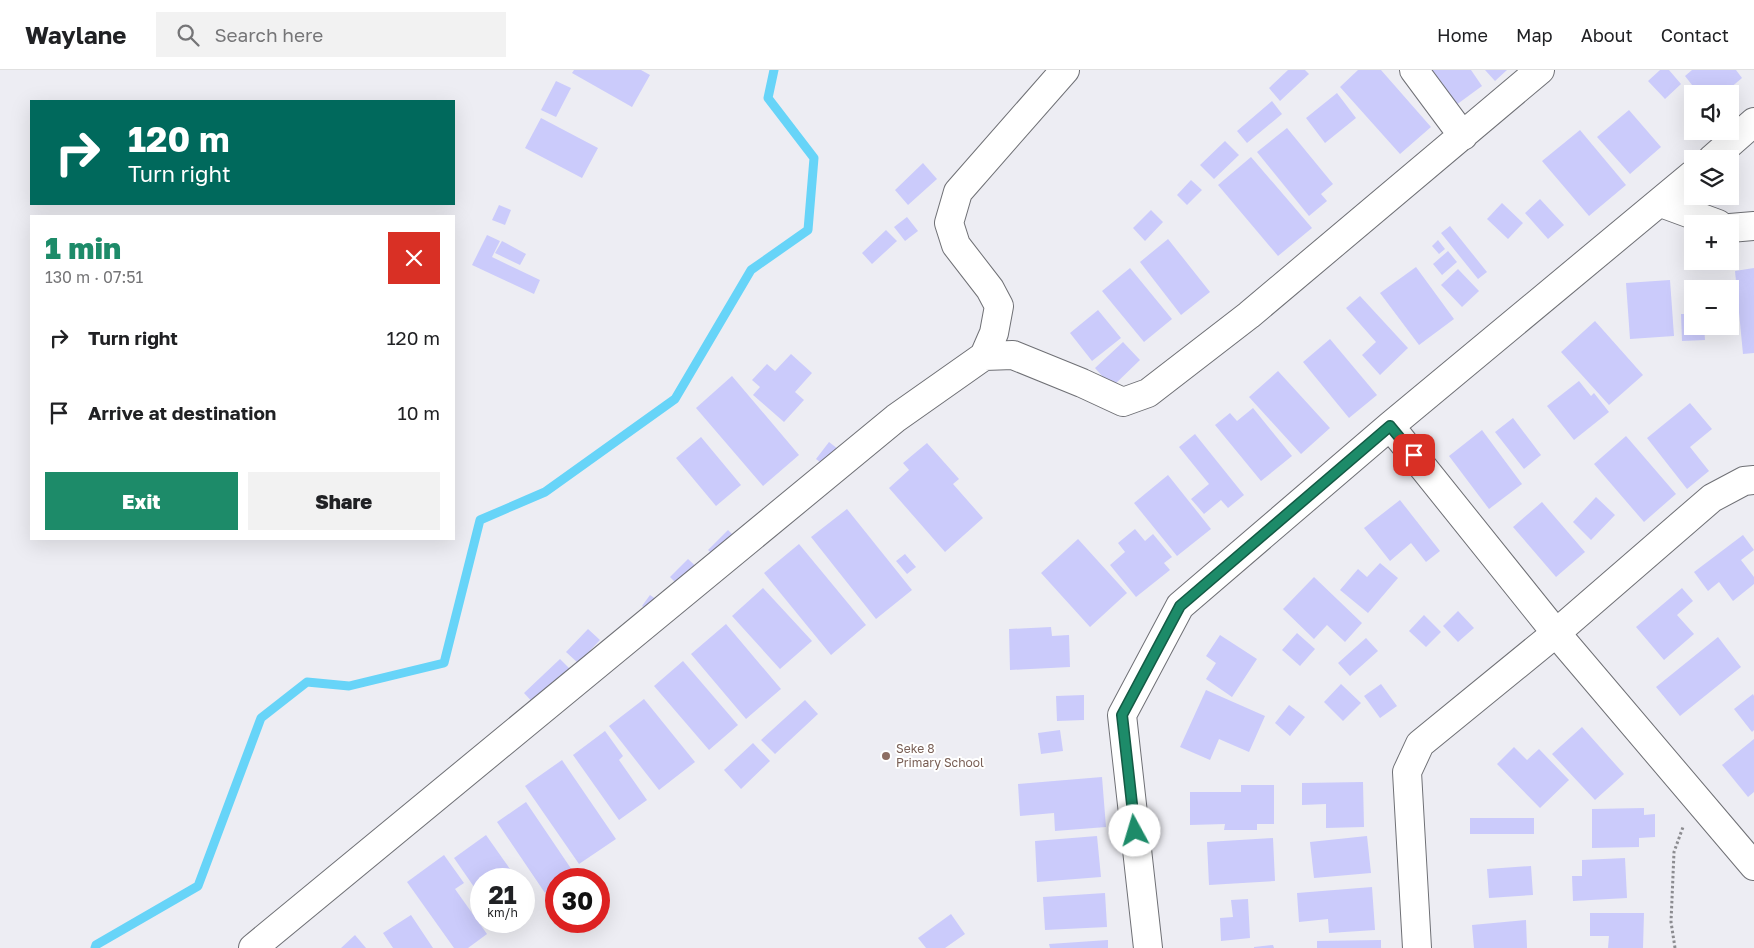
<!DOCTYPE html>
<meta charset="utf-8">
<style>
:root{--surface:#fff;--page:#f2f2f2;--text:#202124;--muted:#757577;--line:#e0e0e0;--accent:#1d8b69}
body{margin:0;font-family:"Golos Text",sans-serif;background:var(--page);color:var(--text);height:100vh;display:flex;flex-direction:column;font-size:19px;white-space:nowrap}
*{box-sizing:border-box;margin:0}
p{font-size:16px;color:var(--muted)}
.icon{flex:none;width:28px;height:28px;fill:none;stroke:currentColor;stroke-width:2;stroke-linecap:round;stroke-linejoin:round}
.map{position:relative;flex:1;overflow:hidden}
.details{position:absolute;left:30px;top:145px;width:425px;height:325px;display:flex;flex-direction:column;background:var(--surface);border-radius:0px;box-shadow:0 5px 20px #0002}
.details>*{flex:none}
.hud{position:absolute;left:30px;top:30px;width:425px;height:105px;border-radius:0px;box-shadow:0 5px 20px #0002;background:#00695c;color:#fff;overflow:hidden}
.fabs{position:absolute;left:1684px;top:15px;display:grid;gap:10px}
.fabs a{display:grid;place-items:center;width:55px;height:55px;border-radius:0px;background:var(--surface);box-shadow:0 5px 20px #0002;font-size:25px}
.speed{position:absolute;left:470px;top:798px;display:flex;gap:10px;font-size:25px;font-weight:700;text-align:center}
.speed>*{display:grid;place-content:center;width:65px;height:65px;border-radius:50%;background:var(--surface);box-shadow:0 5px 20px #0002;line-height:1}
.speed small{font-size:12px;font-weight:400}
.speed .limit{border:8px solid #d22;background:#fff;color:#111}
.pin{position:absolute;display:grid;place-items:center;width:42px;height:42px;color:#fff;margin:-21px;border-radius:10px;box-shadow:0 2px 8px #0006}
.me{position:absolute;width:55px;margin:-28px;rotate:354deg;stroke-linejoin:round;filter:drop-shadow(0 0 4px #0008)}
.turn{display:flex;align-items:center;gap:18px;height:105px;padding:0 15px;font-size:22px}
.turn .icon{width:65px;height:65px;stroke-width:2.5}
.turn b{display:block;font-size:35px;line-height:42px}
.round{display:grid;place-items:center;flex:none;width:52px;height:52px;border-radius:0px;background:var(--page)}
.head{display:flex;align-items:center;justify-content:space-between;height:85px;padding:0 15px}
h1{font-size:30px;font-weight:800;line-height:38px;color:var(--accent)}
.action{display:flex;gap:10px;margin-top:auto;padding:10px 15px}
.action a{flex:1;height:58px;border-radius:0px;background:var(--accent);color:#fff;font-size:20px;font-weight:800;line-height:58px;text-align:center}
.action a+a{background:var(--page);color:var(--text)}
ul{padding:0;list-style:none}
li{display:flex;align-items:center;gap:15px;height:75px;padding:0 15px}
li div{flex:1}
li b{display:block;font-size:19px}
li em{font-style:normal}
header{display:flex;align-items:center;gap:30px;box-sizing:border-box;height:70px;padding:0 25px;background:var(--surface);border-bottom:1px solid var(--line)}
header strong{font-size:24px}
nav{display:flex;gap:28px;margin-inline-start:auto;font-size:18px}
.search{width:350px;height:45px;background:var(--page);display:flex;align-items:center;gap:12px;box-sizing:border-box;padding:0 18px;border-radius:0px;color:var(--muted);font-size:19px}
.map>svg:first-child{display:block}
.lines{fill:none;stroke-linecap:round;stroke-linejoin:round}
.stream{stroke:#67d4f8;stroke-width:9}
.building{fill:#cbcbfb}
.minor-casing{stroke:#6f7075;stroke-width:30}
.path{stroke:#8c8c90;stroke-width:3;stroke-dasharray:2.5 2.5;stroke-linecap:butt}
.minor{stroke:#fff;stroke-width:28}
.route-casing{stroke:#135a44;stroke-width:12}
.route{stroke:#1d8b69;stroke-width:9}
.education-dot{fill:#8d6e63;stroke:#fff;stroke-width:2}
.labels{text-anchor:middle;stroke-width:4;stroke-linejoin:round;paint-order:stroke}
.education-label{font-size:12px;fill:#785e54;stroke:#fff;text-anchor:start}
</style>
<header>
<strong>Waylane</strong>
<div class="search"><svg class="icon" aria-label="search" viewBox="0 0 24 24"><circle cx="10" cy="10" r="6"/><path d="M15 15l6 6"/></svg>Search here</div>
<nav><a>Home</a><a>Map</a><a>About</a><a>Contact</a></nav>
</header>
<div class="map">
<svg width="1754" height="878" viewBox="0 0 1754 878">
<rect width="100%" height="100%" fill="#ededf3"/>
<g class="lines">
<path class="stream" d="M 95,878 L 96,875 L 198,816 L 261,648 L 307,612 L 349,616 L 444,593 L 480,450 L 545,422 L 675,329 L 751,200 L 808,160 L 814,88 L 768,28 L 774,0"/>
</g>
<path class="building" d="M 574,0 L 641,0 L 650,5 L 632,37 L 572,3 Z
M 1288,0 L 1305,0 L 1309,4 L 1280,31 L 1269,18 Z
M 1358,0 L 1381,0 L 1431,57 L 1400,84 L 1340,17 Z
M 1424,0 L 1471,0 L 1482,16 L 1452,38 Z
M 1485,0 L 1507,0 L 1495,11 Z
M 1660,0 L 1669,0 L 1681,14 L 1665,29 L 1648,11 Z
M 1692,0 L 1736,0 L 1742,8 L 1723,24 L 1699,24 L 1685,6 Z
M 556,11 L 571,18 L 556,47 L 541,40 Z
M 1337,23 L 1356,48 L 1325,73 L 1306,48 Z
M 1272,31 L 1282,44 L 1247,73 L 1237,61 Z
M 1629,40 L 1661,77 L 1630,104 L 1597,67 Z
M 541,48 L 598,78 L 582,108 L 525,78 Z
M 1287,58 L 1333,114 L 1321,124 L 1327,131 L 1309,146 L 1257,82 Z
M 1580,60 L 1626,115 L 1589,146 L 1542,91 Z
M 1225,71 L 1239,85 L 1214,109 L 1200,95 Z
M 1251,87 L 1312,158 L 1278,186 L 1218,115 Z
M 923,93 L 937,109 L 908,135 L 895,120 Z
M 1191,110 L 1202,120 L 1187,135 L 1177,125 Z
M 1540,129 L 1564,155 L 1548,169 L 1525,143 Z
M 1502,133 L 1523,153 L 1508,169 L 1487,149 Z
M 499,135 L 511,140 L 505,155 L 492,150 Z
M 1151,140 L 1163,152 L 1145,171 L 1133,158 Z
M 907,147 L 918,161 L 905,171 L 894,157 Z
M 1450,156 L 1487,202 L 1478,209 L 1441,163 Z
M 886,160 L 897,171 L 872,194 L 862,183 Z
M 487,165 L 500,171 L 492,187 L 540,210 L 534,224 L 472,195 Z
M 1168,169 L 1210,222 L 1181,245 L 1140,192 Z
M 1438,170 L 1445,179 L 1439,184 L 1432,176 Z
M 502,171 L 526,184 L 520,195 L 495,183 Z
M 1448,181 L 1457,192 L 1442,205 L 1433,194 Z
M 1416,197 L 1454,249 L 1419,275 L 1380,223 Z
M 1130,198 L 1172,249 L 1144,272 L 1102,221 Z
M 1754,198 L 1754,283 L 1743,284 L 1735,201 Z
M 1458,199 L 1479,221 L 1462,237 L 1441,215 Z
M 1670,210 L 1674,266 L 1630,269 L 1626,213 Z
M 1360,226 L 1408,278 L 1380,305 L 1362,285 L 1376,272 L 1346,238 Z
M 1098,240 L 1121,268 L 1092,291 L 1070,263 Z
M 1681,244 L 1692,244 L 1692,256 L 1704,256 L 1705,270 L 1682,271 Z
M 1595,251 L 1643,305 L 1609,335 L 1561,282 Z
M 1330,269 L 1377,325 L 1349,348 L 1303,292 Z
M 1123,272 L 1140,290 L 1112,317 L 1095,298 Z
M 791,284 L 812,303 L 795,322 L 804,330 L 784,352 L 753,325 L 760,317 L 752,310 L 767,294 L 775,301 Z
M 1278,301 L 1330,358 L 1301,384 L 1249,327 Z
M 732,306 L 799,385 L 763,416 L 696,338 Z
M 1579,311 L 1591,326 L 1594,323 L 1609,342 L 1574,370 L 1547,336 Z
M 1690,333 L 1712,359 L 1690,377 L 1709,401 L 1687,419 L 1647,368 Z
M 1253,338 L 1292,386 L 1261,411 L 1215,355 L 1230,343 L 1237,351 Z
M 1513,348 L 1541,385 L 1524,399 L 1495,362 Z
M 1482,360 L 1522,414 L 1489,439 L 1449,386 Z
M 1195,364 L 1244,425 L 1228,438 L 1221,430 L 1204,444 L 1191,429 L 1209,414 L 1179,377 Z
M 1626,366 L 1676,424 L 1644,452 L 1594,394 Z
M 701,367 L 741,415 L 716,436 L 676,388 Z
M 829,372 L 838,379 L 825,396 L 816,389 Z
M 927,373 L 959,409 L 953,414 L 983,448 L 945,482 L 889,418 L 909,400 L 903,393 Z
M 1168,405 L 1211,459 L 1177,486 L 1134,433 Z
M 1596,427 L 1615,445 L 1591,470 L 1573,452 Z
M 1400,430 L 1440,481 L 1426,492 L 1411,473 L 1390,491 L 1364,458 Z
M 1542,432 L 1585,482 L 1556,507 L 1513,457 Z
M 847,439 L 912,520 L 876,549 L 811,467 Z
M 1135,459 L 1145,471 L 1153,464 L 1172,487 L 1164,493 L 1170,500 L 1136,527 L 1110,495 L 1125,482 L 1118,473 Z
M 728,460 L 736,468 L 717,488 L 708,480 Z
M 1743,465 L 1754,480 L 1741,490 L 1754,507 L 1754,514 L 1733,531 L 1719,512 L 1708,521 L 1694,502 Z
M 1078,469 L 1127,523 L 1090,557 L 1041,503 Z
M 799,474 L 866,555 L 831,585 L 764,503 Z
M 905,484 L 916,497 L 907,504 L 896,491 Z
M 688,489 L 701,501 L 683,520 L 670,507 Z
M 1380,493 L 1398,508 L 1368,543 L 1340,520 L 1358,499 L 1367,507 Z
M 1314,507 L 1362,553 L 1345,572 L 1327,555 L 1314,569 L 1283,539 Z
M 763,518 L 812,571 L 780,599 L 732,546 Z
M 1682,518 L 1693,531 L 1677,545 L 1694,564 L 1664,590 L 1636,557 Z
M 650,525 L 660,532 L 652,543 L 642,536 Z
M 1458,541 L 1474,558 L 1458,572 L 1443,556 Z
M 1424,545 L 1441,562 L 1426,577 L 1409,561 Z
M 726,554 L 781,619 L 746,649 L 691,584 Z
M 1051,557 L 1052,566 L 1069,565 L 1070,597 L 1010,600 L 1009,559 Z
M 588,559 L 600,570 L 578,593 L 566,582 Z
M 1297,563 L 1315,579 L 1300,596 L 1282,580 Z
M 1220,565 L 1257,589 L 1232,627 L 1206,609 L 1216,593 L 1206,586 Z
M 1718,567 L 1741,597 L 1680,646 L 1656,617 Z
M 1366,568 L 1378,581 L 1350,606 L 1338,593 Z
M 560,589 L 573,602 L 537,637 L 524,623 Z
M 683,591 L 738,655 L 709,680 L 654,616 Z
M 1341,614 L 1361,633 L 1343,651 L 1324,632 Z
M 1381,614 L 1397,636 L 1380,648 L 1364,626 Z
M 1206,620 L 1265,646 L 1249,682 L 1219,669 L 1210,690 L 1180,677 Z
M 1753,624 L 1754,626 L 1754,660 L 1752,662 L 1734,639 Z
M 1084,625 L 1084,650 L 1057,651 L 1056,626 Z
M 644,629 L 695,692 L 659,720 L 609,656 Z
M 805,630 L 818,644 L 775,684 L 761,670 Z
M 1289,635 L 1305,647 L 1290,666 L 1275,653 Z
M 1582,657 L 1624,704 L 1595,730 L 1552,684 Z
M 1060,660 L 1063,681 L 1041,684 L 1038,663 Z
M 605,661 L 623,686 L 619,690 L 647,730 L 619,750 L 573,685 Z
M 1754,669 L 1754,722 L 1748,727 L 1722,695 Z
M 753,673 L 770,691 L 741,719 L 724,700 Z
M 1514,677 L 1527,690 L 1539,679 L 1569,710 L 1540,738 L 1497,694 Z
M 562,690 L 616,769 L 579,794 L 525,716 Z
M 1102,707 L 1106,757 L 1055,761 L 1054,743 L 1020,746 L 1018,714 Z
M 1363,712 L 1364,757 L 1326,758 L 1326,734 L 1302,735 L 1302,713 Z
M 1241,715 L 1274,715 L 1274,754 L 1257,754 L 1257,760 L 1224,760 L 1225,754 L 1190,755 L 1190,722 L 1241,722 Z
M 526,732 L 574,803 L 566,809 L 556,809 L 556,815 L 545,823 L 497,752 Z
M 1644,738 L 1644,745 L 1655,744 L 1655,767 L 1639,768 L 1639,777 L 1592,778 L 1592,739 Z
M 1470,748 L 1534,748 L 1534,764 L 1470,764 Z
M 486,765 L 517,809 L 481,809 L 481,827 L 454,788 Z
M 1097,766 L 1101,807 L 1037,812 L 1035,771 Z
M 1367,766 L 1371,803 L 1314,808 L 1310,772 Z
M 1273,768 L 1275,811 L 1209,815 L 1207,772 Z
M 444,785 L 464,813 L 455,819 L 487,864 L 468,878 L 454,878 L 407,812 Z
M 1625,788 L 1627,828 L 1573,831 L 1572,806 L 1582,806 L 1582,790 Z
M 1531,796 L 1533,825 L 1489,828 L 1487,799 Z
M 1372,817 L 1375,860 L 1329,863 L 1328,849 L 1299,852 L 1297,823 Z
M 524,819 L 534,834 L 524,841 Z
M 1105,823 L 1107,857 L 1045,860 L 1043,827 Z
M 1248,829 L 1250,868 L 1221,871 L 1220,848 L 1233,847 L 1231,830 Z
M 1590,843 L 1644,843 L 1643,878 L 1608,878 L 1609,866 L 1590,866 Z
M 951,844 L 965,864 L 945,878 L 926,878 L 918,868 Z
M 411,845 L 433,878 L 393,878 L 383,863 Z
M 1526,850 L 1527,878 L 1474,878 L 1472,855 Z
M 355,865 L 366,878 L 341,878 Z
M 1108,870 L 1108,878 L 1050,878 L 1049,874 Z
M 1381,870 L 1381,878 L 1317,878 L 1317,871 Z
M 1273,875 L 1274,878 L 1254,878 L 1254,877 Z"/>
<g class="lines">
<g class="minor-casing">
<path id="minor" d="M 1414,0 L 1463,66
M 1712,89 L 1754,52
M 1661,133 L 1718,154
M 1730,158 L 1754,156
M 984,286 L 994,263 L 999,236 L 990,219 L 956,175 L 949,153 L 958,122 L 1065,0
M 1390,356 L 1556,563 L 1754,796
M 253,878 L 896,348 L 984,286 L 1013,285 L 1082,313 L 1123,332 L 1148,323 L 1249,245 L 1540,0
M 1148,878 L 1122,645 L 1180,536 L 1390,356 L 1692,105
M 1417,878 L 1407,702 L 1420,674 L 1556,563 L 1712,428 L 1744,411 L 1754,410"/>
</g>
<path class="path" d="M 1675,878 L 1671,852 L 1674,782 L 1683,757"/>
<use href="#minor" class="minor"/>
</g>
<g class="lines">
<g class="route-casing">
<path id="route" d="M 1135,761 L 1122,645 L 1180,536 L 1390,356 L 1414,385"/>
</g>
<use href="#route" class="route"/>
</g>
<circle class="education-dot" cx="886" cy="686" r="5"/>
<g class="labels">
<g class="education-label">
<text x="896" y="683">Seke 8<tspan x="896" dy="14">Primary School</tspan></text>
</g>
</g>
</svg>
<div class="fabs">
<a><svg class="icon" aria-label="sound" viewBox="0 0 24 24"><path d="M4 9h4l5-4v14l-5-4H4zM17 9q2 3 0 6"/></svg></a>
<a><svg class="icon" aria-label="layers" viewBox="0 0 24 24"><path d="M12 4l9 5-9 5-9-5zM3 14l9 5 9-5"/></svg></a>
<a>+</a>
<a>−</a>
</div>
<div class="speed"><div>21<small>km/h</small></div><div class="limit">30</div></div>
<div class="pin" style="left:1414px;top:385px;background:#d93025"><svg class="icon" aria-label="arrive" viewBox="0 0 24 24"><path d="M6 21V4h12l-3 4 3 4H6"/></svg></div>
<svg class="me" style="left:1135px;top:761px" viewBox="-20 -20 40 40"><circle r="19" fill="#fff"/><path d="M0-13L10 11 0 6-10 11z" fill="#1d8b69"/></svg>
<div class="hud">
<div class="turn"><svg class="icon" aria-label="right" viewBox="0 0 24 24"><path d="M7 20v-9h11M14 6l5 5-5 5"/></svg><div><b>120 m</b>Turn right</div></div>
</div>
<section class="details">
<div class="head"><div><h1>1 min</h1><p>130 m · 07:51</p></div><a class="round" style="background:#d93025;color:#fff"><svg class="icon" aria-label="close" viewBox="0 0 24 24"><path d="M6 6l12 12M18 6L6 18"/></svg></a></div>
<ul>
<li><svg class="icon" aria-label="right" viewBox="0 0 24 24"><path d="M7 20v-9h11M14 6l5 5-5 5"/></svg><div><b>Turn right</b></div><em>120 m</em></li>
<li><svg class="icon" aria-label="arrive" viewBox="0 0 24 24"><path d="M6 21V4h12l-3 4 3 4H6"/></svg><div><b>Arrive at destination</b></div><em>10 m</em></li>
</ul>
<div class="action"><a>Exit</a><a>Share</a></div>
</section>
</div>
